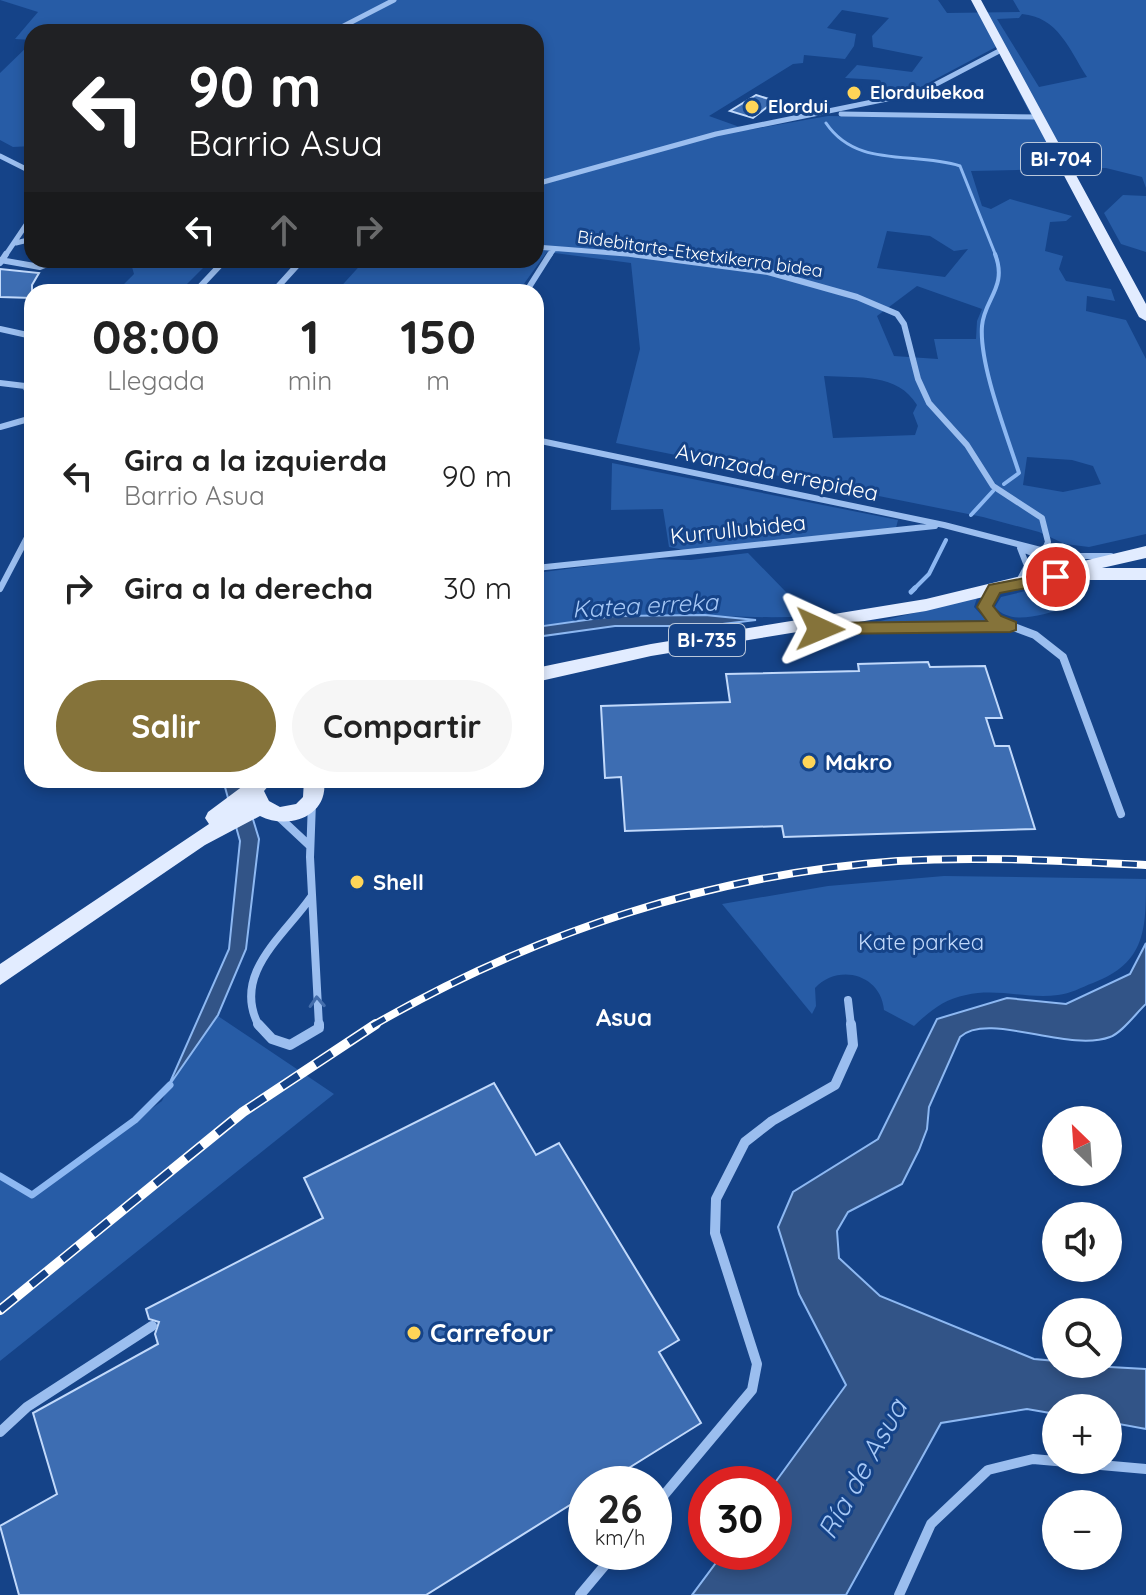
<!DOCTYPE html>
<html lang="es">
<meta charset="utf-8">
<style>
:root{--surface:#fff;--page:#f6f6f6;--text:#222;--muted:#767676;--accent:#85733a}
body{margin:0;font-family:Quicksand,sans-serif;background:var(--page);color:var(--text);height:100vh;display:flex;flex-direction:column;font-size:30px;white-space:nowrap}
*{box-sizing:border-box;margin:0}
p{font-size:26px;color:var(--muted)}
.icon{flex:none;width:44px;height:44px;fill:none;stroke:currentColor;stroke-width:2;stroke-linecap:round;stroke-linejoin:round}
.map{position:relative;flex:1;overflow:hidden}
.details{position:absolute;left:24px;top:284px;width:520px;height:504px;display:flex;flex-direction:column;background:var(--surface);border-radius:24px;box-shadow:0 4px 12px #0003}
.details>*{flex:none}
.top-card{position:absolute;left:24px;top:24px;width:520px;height:244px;border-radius:24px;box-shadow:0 4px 12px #0003;background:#202124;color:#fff;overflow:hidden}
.needle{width:52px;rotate:335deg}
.buttons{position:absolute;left:1042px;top:1106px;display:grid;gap:16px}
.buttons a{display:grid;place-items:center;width:80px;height:80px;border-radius:50%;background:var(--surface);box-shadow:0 4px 12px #0003;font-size:40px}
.speed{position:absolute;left:568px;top:1466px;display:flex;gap:16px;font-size:40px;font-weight:700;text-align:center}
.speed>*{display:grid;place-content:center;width:104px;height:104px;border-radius:50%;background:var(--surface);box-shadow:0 4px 12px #0003;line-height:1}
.speed small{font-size:20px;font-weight:400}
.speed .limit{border:12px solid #d22;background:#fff;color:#111}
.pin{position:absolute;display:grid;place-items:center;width:68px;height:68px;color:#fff;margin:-34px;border:4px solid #fff;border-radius:50%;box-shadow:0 2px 8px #0007}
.me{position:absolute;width:88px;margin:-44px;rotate:91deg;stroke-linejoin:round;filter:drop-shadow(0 0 6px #0008)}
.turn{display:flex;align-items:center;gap:28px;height:168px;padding:0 32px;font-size:36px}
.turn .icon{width:104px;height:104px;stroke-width:2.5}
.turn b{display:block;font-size:56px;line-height:68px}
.lanes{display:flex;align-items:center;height:76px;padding:0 32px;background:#0003;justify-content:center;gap:40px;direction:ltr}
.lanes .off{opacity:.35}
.eta{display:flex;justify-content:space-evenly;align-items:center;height:136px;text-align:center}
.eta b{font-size:48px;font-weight:700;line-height:56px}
.button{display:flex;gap:16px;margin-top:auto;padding:16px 32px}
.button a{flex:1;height:92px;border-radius:48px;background:var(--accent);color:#fff;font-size:32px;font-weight:700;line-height:92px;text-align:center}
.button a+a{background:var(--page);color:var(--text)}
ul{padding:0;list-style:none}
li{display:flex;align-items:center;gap:24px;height:112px;padding:0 32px}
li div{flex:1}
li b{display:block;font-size:30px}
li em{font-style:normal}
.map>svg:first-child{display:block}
.green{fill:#275ca6;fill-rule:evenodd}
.water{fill:#325487;stroke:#8db8f2;stroke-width:2}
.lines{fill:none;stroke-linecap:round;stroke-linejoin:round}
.stream-far3{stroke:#8db8f2;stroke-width:3}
.stream-far2{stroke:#8db8f2;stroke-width:4}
.stream-far1{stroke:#8db8f2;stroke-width:5}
.stream{stroke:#8db8f2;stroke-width:7}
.building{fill:#3d6db2;stroke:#c1d9fb;stroke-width:2}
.minor-far3{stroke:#9bbeef;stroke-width:5}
.minor-far2{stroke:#9bbeef;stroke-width:6}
.minor-far1{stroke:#9bbeef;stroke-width:8}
.minor{stroke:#9bbeef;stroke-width:10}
.primary{fill:#e2ecff;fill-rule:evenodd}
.rail-far1-casing{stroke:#fff;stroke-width:8}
.rail-casing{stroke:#fff;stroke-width:10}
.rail-far1{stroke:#154388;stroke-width:5;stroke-dasharray:15;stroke-linecap:butt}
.rail{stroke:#154388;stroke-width:7;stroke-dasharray:20;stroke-linecap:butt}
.oneway{stroke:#446eac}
.route{fill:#85733a;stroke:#564b26;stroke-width:2}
.poi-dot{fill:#ffd558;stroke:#154388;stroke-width:3}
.labels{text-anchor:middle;stroke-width:6;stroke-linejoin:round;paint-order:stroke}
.far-poi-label{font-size:18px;font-weight:bold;fill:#fff;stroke:#154388;text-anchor:start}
.far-street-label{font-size:18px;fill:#fff;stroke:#154388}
.shield{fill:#154388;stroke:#b9c7db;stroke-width:2}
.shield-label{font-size:20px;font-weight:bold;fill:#fff}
.street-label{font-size:22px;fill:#fff;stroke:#154388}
.poi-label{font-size:22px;font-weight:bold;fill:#fff;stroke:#154388;text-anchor:start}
.park-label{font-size:22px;fill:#c1d9fb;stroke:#154388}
.water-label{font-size:24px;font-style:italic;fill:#a6c8f6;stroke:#154388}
.neighbourhood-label{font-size:24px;font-weight:bold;fill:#fff;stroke:#154388}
.near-poi-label{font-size:26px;font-weight:bold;fill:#fff;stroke:#154388;text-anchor:start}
.near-water-label{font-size:28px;font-style:italic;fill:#a6c8f6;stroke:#154388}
</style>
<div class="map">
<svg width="1146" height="1595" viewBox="0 0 1146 1595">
<rect width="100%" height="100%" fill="#154388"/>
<path class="green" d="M 0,0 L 938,0 L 947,13 L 1020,12 L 1013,0 L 1146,0 L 1146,188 L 1142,177 L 1106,168 L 971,171 L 982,206 L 991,209 L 1010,199 L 1072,216 L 1066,221 L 1050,222 L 1045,251 L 1063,256 L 1059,269 L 1066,281 L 1111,289 L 1115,301 L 1087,296 L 1086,311 L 1126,320 L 1146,359 L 1146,534 L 1089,547 L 1065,544 L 1039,532 L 983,517 L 616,443 L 640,349 L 631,263 L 547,252 L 518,292 L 336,292 L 365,260 L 536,260 L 536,32 L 238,32 L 242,24 L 161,25 L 147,32 L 32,32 L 32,40 L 15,39 L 38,12 ZM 842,10 L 889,18 L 872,36 L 873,47 L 923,57 L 912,72 L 857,65 L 845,78 L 880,80 L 889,96 L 917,89 L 996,47 L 1033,119 L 828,116 L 748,130 L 709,116 L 793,64 L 803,63 L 804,55 L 845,59 L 854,46 L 856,34 L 827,28 ZM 1022,14 C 1058,17 1069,49 1087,77 L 1039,87 L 997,19 L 1019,18 ZM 887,231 L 930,236 L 954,251 L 968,249 L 945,277 L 877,268 ZM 917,286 L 982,309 L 977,321 L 976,339 L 934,339 L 938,359 L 894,356 L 877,316 ZM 824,376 C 858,378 898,373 917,405 L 913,413 L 918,426 L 915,435 L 833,438 ZM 1027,457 L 1072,460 L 1093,466 L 1101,484 L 1063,492 L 1023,485 Z
M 32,42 L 32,146 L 13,147 L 0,140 L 0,73 Z
M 1123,195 L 1146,196 L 1146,252 L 1121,244 L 1104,213 Z
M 130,260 L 211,260 L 179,292 L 122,286 L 134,274 Z
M 612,463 L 898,520 L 896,528 L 684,550 L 669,547 L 663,509 L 611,510 Z
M 748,553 L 786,592 L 809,608 L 813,616 C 747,620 682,612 616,616 C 589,618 562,623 536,627 L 536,573 L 643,559 L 691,560 Z
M 1063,582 L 1066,609 C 1043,613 1012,627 995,607 L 1001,597 Z
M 977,598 L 974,607 L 986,620 L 868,624 Z
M 944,876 L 1146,879 C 1146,929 1146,963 1093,983 C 1082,987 1070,994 1058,995 C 1027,999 997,988 966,995 C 944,999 930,1011 914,1026 L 884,1010 C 881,974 838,963 815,988 L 816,1006 L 812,1014 L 722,904 L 828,886 Z
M 203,1006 L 334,1094 L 0,1361 L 0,1176 L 32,1195 L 162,1101 Z"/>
<path class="water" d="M 705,615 L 756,620 L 706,626 L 615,626 L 536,637 L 536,627 L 614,616 Z
M 223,780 L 241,780 L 259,839 L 246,949 L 218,1015 L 168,1087 L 229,949 L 240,841 Z
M 1146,943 L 1146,1004 C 1136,1013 1122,1033 1110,1037 C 1068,1053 988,1011 960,1037 L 929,1107 L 927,1129 L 919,1150 L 902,1184 L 848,1212 L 837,1231 L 839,1258 L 880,1296 L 1034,1359 L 1056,1361 L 1056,1364 L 1146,1369 L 1146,1429 L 1108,1422 L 1108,1408 L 1056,1408 L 1056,1414 L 1027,1409 L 941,1423 L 846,1595 L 692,1595 L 724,1552 L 774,1552 L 774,1484 L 846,1385 L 799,1294 L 778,1227 L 793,1192 L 878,1139 L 937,1019 L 1007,998 L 1066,1004 L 1130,974 Z"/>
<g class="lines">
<path class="stream-far3" d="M 826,123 C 857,169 913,151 960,166 L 996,256"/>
<path class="stream-far2" d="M 995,254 C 1008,287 984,299 982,326 C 979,365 1007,435 1019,473 L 1004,484
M 971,515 L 993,491
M 913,590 L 929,574 L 946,540"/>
<path class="stream-far1" d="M 911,592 L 915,588"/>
<path class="stream" d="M 0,1176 L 32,1195 L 135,1120 L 170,1085"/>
</g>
<path class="building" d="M 756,95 L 775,101 L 753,118 L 730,111 Z
M 0,269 L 39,273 L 32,285 L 32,298 L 0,297 Z
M 928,662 L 930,667 L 985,666 L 1002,718 L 986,718 L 995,746 L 1009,746 L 1035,829 L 784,837 L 782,826 L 625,831 L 621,777 L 605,778 L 601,706 L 730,702 L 726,674 L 859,671 L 858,664 Z
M 494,1083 L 536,1155 L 559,1143 L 679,1340 L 659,1352 L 701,1423 L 603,1484 L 586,1484 L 586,1495 L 426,1595 L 19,1595 L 0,1526 L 57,1494 L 33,1413 L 158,1344 L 155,1334 L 159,1322 L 149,1319 L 146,1309 L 323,1218 L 304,1178 Z"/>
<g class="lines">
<path class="minor-far3" d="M 332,32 L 394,0
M 841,114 L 1039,117
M 0,156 L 32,172
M 536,184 L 716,134 L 921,92 L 1003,49
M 16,243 L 32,239
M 536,247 L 652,256
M 5,256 L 32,216
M 549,256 L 554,249"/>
<path class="minor-far2" d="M 631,254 L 768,272 L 857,297 L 897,314 L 904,324 L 918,379 L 929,403 L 967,445 L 993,486 L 1042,518 L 1048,542 L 1044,551
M 0,260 L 40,267 L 57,260
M 0,263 L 6,254
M 195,292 L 225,260
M 273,292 L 302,260
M 526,292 L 550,254
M 0,329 L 32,336
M 0,383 L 25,386 L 32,400
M 0,427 L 32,418
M 536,440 L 944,525 L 1064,556 L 1111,556
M 1025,550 L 1071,570
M 536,568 L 935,526
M 1018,583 L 1027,566 L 1020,548
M 0,589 L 32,528"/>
<path class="minor-far1" d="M 994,589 L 985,607 L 995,620 L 1035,635 L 1063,657 L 1121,814
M 810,628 L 1004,626
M 312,802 L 310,857 L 319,1026
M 279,817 L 310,846
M 848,1000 L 851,1026
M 259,1026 C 231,974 284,936 311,897"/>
<path class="minor" d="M 258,1024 L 272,1039 L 290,1045 L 319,1028 L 319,1024
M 0,1432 L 27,1407 L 152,1326
M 654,1507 L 752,1390 L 757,1364 L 715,1233 L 716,1199 L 745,1142 L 772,1121 L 835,1085 L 853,1045 L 851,1024
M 580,1595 L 616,1552
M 899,1595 L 931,1524 L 988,1470 L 1033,1459 L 1146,1469"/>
<path class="primary" d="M 971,0 L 981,0 L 1146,304 L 1146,321 L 1139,317 Z
M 1146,546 L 1146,558 L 1102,568 L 1146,568 L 1146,580 L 1090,580 L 1084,578 L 1082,573 L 926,611 L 651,656 L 536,682 L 536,668 L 651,644 L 926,599 Z
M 251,780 L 268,780 L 270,784 L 264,791 L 269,801 L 280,807 L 296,804 L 303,797 L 304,780 L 324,780 C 329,817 288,830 260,816 L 205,845 L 0,985 L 0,964 L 209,824 L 205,818 L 208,812 Z"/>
<g class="rail-far1-casing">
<path id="rail-far1" d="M 372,1026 C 533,933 712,874 898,861 C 981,856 1064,861 1146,865"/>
</g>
<g class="rail-casing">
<path id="rail" d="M 0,1310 L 243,1112 L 376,1024"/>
</g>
<use href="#rail-far1" class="rail-far1"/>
<use href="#rail" class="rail"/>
</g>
<defs><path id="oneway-chevron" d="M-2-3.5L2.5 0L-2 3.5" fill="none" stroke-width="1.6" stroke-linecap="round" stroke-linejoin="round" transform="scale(2)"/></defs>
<use class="oneway" href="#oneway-chevron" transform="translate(317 1002) rotate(-93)"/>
<path class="route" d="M 1056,572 L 1062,573 L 1062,581 L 1000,593 L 993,606 L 1001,616 L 1016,622 L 1016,630 L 1010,632 L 820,634 L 812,629 L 820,623 L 987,621 L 977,607 L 989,585 Z"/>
<g class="poi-dot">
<circle cx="854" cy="93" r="8"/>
<circle cx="752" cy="107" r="8"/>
<circle cx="809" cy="762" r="8"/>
<circle cx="357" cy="882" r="8"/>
<circle cx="414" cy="1333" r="8"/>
</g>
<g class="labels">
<g class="far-poi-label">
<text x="870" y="99">Elorduibekoa</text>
<text x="768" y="113">Elordui</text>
</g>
<g class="far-street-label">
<text transform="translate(700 254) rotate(8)" y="6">Bidebitarte-Etxetxikerra bidea</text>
</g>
<g class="shield">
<rect x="1021" y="143" width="80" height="32" rx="6"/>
<rect x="669" y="624" width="76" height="32" rx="6"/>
</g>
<g class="shield-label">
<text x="1061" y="166">BI-704</text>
<text x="707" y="647">BI-735</text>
</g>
<g class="street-label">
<text transform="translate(777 472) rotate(12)" y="8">Avanzada errepidea</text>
<text transform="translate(738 529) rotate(-6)" y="8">Kurrullubidea</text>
</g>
<g class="poi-label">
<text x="825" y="770">Makro</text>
<text x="373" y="890">Shell</text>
</g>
<g class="park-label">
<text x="921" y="950">Kate parkea</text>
</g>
<g class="water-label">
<text transform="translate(645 606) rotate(-3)" y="8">Katea erreka</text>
</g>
<g class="neighbourhood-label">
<text x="624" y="1026">Asua</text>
</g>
<g class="near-poi-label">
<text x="430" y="1342">Carrefour</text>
</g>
<g class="near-water-label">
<text transform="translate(862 1469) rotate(-61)" y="10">Ría de Asua</text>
</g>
</g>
</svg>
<div class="buttons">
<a><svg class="needle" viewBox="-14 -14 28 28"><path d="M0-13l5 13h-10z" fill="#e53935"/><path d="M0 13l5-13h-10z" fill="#767676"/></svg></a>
<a><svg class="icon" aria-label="sound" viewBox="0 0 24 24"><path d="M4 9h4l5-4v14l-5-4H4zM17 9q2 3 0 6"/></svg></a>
<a><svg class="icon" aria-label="search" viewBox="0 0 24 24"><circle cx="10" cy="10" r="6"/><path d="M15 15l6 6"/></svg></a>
<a>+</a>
<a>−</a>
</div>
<div class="speed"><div>26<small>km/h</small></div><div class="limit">30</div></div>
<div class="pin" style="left:1056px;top:577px;background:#d93025"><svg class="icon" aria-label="arrive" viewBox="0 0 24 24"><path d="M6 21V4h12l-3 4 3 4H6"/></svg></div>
<svg class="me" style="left:820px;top:629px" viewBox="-20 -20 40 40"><path d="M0-17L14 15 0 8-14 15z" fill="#85733a" stroke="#fff" stroke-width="4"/></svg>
<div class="top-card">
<div class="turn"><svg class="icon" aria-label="left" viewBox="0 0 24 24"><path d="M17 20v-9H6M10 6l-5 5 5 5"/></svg><div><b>90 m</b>Barrio Asua</div></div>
<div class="lanes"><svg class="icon" aria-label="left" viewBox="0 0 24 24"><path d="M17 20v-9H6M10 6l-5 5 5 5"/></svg><svg class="icon off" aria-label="ahead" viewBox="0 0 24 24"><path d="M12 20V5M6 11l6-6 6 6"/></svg><svg class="icon off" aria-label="right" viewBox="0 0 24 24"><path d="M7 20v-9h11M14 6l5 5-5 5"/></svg></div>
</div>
<section class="details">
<div class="eta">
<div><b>08:00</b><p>Llegada</p></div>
<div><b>1</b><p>min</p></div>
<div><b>150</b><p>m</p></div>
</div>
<ul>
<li><svg class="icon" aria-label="left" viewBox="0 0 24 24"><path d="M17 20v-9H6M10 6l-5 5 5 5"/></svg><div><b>Gira a la izquierda</b><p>Barrio Asua</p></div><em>90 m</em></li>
<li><svg class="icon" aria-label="right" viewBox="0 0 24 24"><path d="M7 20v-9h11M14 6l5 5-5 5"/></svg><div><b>Gira a la derecha</b></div><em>30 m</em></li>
</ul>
<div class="button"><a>Salir</a><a>Compartir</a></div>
</section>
</div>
